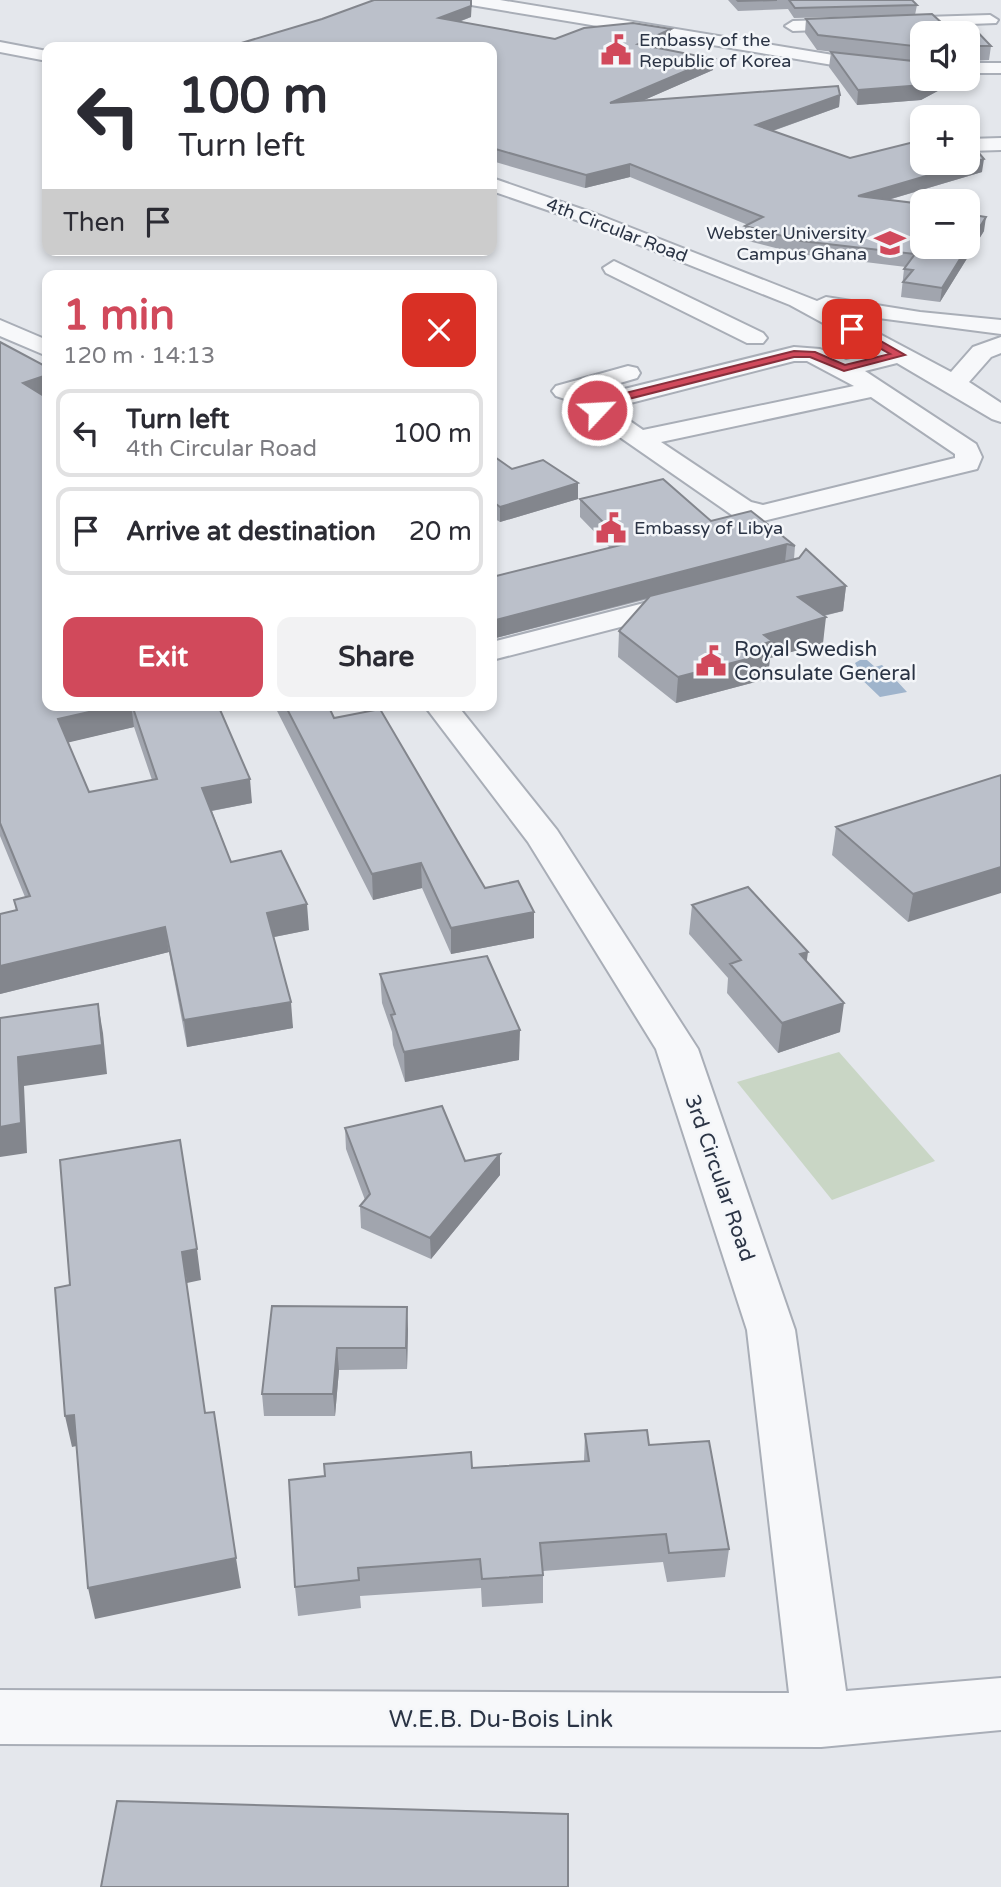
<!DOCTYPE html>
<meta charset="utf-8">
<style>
:root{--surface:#fff;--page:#f2f2f3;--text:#2b2b33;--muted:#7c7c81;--line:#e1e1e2;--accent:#d1495b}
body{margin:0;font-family:"Varela Round",sans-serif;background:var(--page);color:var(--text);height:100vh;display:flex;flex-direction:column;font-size:26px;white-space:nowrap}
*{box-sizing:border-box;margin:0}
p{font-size:23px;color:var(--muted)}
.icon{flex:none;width:38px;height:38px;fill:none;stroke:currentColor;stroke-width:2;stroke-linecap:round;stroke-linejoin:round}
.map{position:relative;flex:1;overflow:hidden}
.sheet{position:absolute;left:42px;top:270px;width:455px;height:441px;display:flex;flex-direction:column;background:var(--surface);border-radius:14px;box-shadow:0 4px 10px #0003}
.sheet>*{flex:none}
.banner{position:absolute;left:42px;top:42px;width:455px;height:214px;border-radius:14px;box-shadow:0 4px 10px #0003;background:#fff;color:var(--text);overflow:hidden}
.tools{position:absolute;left:910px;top:21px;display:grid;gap:14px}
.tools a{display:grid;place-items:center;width:70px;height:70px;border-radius:14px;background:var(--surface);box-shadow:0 4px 10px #0003;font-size:35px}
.pin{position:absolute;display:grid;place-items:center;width:60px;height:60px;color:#fff;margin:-30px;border-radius:14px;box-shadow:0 4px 10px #0006}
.me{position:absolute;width:77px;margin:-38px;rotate:65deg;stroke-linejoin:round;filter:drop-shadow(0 0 5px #0008)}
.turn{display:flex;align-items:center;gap:24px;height:147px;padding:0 21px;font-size:32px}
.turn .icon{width:91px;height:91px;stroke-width:2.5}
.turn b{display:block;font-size:49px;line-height:60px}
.then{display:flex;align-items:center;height:66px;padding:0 21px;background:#0003;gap:14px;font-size:26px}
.round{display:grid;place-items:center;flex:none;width:74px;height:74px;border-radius:14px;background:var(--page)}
.headline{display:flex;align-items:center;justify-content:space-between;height:119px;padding:0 21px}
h1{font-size:42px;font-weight:700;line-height:52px;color:var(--accent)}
.cta{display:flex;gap:14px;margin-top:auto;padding:14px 21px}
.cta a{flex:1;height:80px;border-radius:14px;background:var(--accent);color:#fff;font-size:28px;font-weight:700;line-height:80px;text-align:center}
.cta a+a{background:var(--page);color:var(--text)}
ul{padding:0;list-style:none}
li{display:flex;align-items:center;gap:21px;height:88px;margin:0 14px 10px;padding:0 7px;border:4px solid var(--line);border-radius:14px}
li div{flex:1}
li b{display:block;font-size:26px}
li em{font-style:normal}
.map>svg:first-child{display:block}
.green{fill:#c9d6c5}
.water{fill:#9fb4cc}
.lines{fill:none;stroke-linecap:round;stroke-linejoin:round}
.minor-casing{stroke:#a9aeb7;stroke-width:4}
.minor{fill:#f7f8fa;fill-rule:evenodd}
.wall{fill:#a1a5ae;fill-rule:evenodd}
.shaded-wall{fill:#83868d}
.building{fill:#bbc0ca;stroke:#83868d;stroke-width:2}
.route{fill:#d1495b;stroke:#882f3b;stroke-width:2}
.labels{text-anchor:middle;stroke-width:5;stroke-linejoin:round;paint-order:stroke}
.far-poi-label{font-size:18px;fill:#2b3445;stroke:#f4f6f9;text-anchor:start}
.far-street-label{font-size:18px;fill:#2b3445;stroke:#f4f6f9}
.poi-label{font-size:21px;fill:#2b3445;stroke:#f4f6f9;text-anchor:start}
.street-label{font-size:21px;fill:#2b3445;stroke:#f4f6f9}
.near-street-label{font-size:24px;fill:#2b3445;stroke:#f4f6f9}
</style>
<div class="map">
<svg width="1001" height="1887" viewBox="0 0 1001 1887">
<rect width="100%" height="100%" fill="#e4e7ec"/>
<path class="green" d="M 839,1052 L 935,1161 L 832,1200 L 737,1082 Z"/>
<path class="water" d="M 860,660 L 867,660 L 875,667 L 882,665 L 907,692 L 880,697 L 855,673 L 859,671 L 855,663 Z"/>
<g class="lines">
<g class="minor-casing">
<path id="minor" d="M 463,0 L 500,0 L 839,56 L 922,64 L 922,74 L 839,66 L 471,5 Z
M 990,15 L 998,20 L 996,23 L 793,31 L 785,26 L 793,21 Z
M 0,42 L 47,51 L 47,61 L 0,52 Z
M 968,63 L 1001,63 L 1001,73 L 968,73 Z
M 1001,138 L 1001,150 L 968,151 L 968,139 Z
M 492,178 L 596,214 L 817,301 L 826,297 L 920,312 L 1001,320 L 1001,334 L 840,313 L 951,372 L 973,347 L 1001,337 L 1001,353 L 991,357 L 969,382 L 1001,403 L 1001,422 L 992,419 L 897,363 L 865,371 L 976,444 L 982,457 L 977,469 L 763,521 L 732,515 L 588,415 L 584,410 L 592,397 L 794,347 L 820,349 L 846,360 L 878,353 L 790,305 L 582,222 L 492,191 ZM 794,361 L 807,361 L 854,386 L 643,430 L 611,408 ZM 871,397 L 955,454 L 955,458 L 763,505 L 751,502 L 661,442 Z
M 614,261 L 763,333 L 767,338 L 763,343 L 747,343 L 606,273 L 603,268 Z
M 0,320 L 47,340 L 47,356 L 0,336 Z
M 628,366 L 637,368 L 640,373 L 637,378 L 565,399 L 556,396 L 552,391 L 556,386 Z
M 683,593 L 694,596 L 698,602 L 694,608 L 492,660 L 492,642 Z
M 424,705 L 457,705 L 557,830 L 698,1049 L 795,1330 L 846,1691 L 1001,1678 L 1001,1730 L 821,1747 L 0,1744 L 0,1690 L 789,1693 L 747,1330 L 656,1049 L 528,842 Z"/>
</g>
<use href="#minor" class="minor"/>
</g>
<path class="wall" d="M 728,0 L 912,0 L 917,5 L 915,15 L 794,18 L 788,9 L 738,11 Z
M 932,14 L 943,24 L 969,23 L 991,46 L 989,60 L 969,61 L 968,67 L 968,33 L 922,33 L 922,79 L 960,79 L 921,100 L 857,105 L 829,67 L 831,52 L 894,59 L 817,50 L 805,33 L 806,19 Z
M 471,17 L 459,22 L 555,39 L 670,41 L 655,47 L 713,70 L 644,100 L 840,95 L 839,107 L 773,131 L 850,158 L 982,172 L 888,200 L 975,211 L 975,216 L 984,231 L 940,302 L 901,297 L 904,269 L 906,267 L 799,254 L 744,240 L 745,226 L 748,225 L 630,177 L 585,188 L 492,161 L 492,47 L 228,47 Z
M 0,342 L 46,397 L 47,705 L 234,705 L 220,709 L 252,803 L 212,811 L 231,862 L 309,930 L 274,937 L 293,1028 L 187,1047 L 169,952 L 0,994 L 0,914 L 16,910 L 14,900 L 25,897 L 0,836 ZM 134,727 L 152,780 L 89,792 L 68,742 Z
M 492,455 L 512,469 L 578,483 L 578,499 L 500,522 L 492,517 Z
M 580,499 L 711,521 L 795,546 L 794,559 L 846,586 L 843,611 L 824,616 L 823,643 L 770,658 L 769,667 L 764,669 L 763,680 L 676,703 L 618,657 L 619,631 L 648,599 L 492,639 L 492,577 L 610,548 L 580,517 Z
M 274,705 L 328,705 L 334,718 L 485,888 L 534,938 L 451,954 L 422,888 L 373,900 Z
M 1001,775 L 908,922 L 832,855 L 836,827 Z
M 692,905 L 807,962 L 840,1032 L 778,1053 L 727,993 L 728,978 L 689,934 Z
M 380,974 L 519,1060 L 405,1082 L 393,1045 L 392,1032 L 382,1003 Z
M 345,1128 L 465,1161 L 500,1175 L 431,1259 L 361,1228 L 360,1206 L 365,1200 L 346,1149 Z
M 272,1306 L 408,1329 L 407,1369 L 339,1370 L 335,1416 L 264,1416 L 262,1394 Z
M 585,1434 L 649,1445 L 729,1549 L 725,1577 L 667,1582 L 663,1562 L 543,1571 L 543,1603 L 482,1607 L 481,1588 L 360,1596 L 361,1608 L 298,1616 L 295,1587 L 472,1468 L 584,1461 Z"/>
<path class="shaded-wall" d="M 472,0 L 471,17 L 439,29 L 439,18 Z
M 671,29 L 670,41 L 637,56 L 638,44 Z
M 714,59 L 713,70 L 610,115 L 610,103 Z
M 934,79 L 960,79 L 921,100 L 857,105 L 858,90 Z
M 840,95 L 839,107 L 755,137 L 756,125 Z
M 984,159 L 982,172 L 857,209 L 858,196 Z
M 630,164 L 630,177 L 585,188 L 586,175 Z
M 986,217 L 984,231 L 940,302 L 942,288 Z
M 47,375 L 47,396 L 26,404 L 23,383 Z
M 578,483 L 578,499 L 500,522 L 500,507 Z
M 787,544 L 785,562 L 492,639 L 492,621 Z
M 846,586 L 843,611 L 795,622 L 798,597 Z
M 826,617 L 823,643 L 770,658 L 769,667 L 764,669 L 763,680 L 676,703 L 678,677 L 755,647 L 764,635 Z
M 120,705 L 131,705 L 134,727 L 62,744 L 58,719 Z
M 212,705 L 234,705 L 213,710 Z
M 250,779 L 252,803 L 205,812 L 202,788 Z
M 421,863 L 422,888 L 373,900 L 372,874 Z
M 1001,867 L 1001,893 L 908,922 L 913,894 Z
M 307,904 L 309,930 L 269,938 L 267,913 Z
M 534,912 L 534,938 L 451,954 L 451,928 Z
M 165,927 L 169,952 L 0,994 L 0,966 Z
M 808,952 L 804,981 L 800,954 Z
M 291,1002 L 293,1028 L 187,1047 L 184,1020 Z
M 844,1003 L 840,1032 L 778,1053 L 782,1023 Z
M 98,1004 L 103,1033 L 107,1074 L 24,1086 L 27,1153 L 0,1157 L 0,1127 L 18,1057 Z
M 520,1030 L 519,1060 L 405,1082 L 404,1052 Z
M 500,1154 L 500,1175 L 431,1259 L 430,1238 Z
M 197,1249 L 201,1280 L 187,1283 L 182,1252 Z
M 407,1307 L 408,1329 L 407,1369 L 406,1348 Z
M 337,1348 L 339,1370 L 335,1416 L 333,1394 Z
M 74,1415 L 81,1445 L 72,1447 L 65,1416 Z
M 236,1558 L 241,1588 L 95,1619 L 88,1588 Z"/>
<path class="building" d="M 374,0 L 471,0 L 471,6 L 439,18 L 555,39 L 584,28 L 633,23 L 671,29 L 638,44 L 714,59 L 610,103 L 838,86 L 840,95 L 756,125 L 850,158 L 922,140 L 922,163 L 968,163 L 968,140 L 984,159 L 858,196 L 922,204 L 922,247 L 968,247 L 968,210 L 975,211 L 973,215 L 986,217 L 942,288 L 903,282 L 913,270 L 904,269 L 915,254 L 801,241 L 745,226 L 763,217 L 630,164 L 586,175 L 492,148 L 492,47 L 228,47 L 322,19 Z
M 737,0 L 777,0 L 738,1 Z
M 789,0 L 912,0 L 917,5 L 795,8 Z
M 932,14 L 943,24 L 969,23 L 991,46 L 968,46 L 969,60 L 968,61 L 968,33 L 922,33 L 922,47 L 818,35 L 806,19 Z
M 831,52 L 922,62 L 922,79 L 934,79 L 923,85 L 858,90 Z
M 0,342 L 47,367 L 47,375 L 23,383 L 47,398 L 47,705 L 120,705 L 58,719 L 89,792 L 157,779 L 132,705 L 218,705 L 250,779 L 202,788 L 231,862 L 281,851 L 307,904 L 267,913 L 291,1002 L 184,1020 L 165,927 L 0,966 L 0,914 L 17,910 L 14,900 L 30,896 L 0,823 Z
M 492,455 L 512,469 L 543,460 L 578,483 L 500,507 L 492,501 Z
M 663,479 L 711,521 L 751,511 L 795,546 L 787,544 L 492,621 L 492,577 L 625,544 L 580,499 Z
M 806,549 L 846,586 L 798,597 L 826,617 L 764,635 L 772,641 L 755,647 L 766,654 L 678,677 L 619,631 L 650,596 L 799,558 Z
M 285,705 L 328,705 L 334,718 L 380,709 L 485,888 L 518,881 L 534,912 L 451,928 L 421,863 L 372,874 Z
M 1001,775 L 1001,867 L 913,894 L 836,827 Z
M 748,887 L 808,952 L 800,954 L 844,1003 L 782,1023 L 730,964 L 741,960 L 692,905 Z
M 487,956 L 520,1030 L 404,1052 L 391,1015 L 395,1014 L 380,974 Z
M 98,1004 L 102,1045 L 18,1057 L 21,1123 L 0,1127 L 0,1018 Z
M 442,1106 L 465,1161 L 500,1154 L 430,1238 L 360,1206 L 370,1194 L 345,1128 Z
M 180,1140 L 197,1249 L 182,1252 L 205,1413 L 214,1412 L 236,1558 L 88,1588 L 74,1415 L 65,1416 L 55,1288 L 70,1285 L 60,1160 Z
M 272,1306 L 407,1307 L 406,1348 L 337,1348 L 333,1394 L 262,1394 Z
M 647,1430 L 649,1445 L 709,1441 L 729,1549 L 669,1553 L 666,1534 L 540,1543 L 543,1575 L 482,1579 L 480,1559 L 358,1568 L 359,1580 L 295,1587 L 289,1480 L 325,1476 L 324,1464 L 471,1452 L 472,1468 L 589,1461 L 585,1434 Z
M 117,1801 L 568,1814 L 568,1887 L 101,1887 Z"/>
<path class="route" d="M 849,327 L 856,327 L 905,355 L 844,371 L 810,357 L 794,357 L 605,405 L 600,412 L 591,410 L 597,400 L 794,351 L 815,352 L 845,365 L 890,354 L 849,331 Z"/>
<defs>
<g id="civic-bare" transform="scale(2.415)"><path d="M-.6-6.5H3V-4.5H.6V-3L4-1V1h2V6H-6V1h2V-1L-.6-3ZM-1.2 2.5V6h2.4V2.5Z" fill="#d1495b" stroke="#f4f6f9" stroke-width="2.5" paint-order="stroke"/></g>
<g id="university-bare" transform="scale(2.415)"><path d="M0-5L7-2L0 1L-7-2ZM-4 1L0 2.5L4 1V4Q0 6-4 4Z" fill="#d1495b" stroke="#f4f6f9" stroke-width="2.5" paint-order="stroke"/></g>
</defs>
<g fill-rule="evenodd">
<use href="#civic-bare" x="616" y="50"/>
<use href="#university-bare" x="890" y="243"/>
<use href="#civic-bare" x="611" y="528"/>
<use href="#civic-bare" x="711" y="661"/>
</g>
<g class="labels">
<g class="far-poi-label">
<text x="639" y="46">Embassy of the<tspan x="639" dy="21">Republic of Korea</tspan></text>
<text x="867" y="239" text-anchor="end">Webster University<tspan x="867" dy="21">Campus Ghana</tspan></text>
<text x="634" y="534">Embassy of Libya</text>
</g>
<g class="far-street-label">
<text transform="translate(617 230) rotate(21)" y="6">4th Circular Road</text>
</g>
<g class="poi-label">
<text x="734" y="656">Royal Swedish<tspan x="734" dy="24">Consulate General</tspan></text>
</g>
<g class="street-label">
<text transform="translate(720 1178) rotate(71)" y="7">3rd Circular Road</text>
</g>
<g class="near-street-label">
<text x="501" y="1727">W.E.B. Du-Bois Link</text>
</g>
</g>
</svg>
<div class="tools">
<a><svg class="icon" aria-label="sound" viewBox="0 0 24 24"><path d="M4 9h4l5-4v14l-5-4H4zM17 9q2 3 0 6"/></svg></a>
<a>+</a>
<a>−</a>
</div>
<div class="pin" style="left:852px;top:329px;background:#d93025"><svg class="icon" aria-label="arrive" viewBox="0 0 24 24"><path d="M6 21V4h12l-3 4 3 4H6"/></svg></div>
<svg class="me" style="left:597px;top:410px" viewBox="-20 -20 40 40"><circle r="17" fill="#d1495b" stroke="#fff" stroke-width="3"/><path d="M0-11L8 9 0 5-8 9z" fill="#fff"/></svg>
<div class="banner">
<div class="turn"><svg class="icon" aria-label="left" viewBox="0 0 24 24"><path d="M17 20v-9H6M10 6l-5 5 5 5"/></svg><div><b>100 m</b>Turn left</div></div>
<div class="then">Then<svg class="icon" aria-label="arrive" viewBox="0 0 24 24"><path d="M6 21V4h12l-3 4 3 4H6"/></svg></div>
</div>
<section class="sheet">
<div class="headline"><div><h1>1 min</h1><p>120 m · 14:13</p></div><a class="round" style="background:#d93025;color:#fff"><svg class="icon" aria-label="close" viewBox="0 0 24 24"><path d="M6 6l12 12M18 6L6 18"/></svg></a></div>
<ul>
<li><svg class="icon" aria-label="left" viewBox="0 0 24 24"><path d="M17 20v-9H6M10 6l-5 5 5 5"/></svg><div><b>Turn left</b><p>4th Circular Road</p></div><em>100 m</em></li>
<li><svg class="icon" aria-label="arrive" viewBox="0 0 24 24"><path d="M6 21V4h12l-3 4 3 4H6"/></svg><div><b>Arrive at destination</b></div><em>20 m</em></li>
</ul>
<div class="cta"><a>Exit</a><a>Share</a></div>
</section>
</div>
